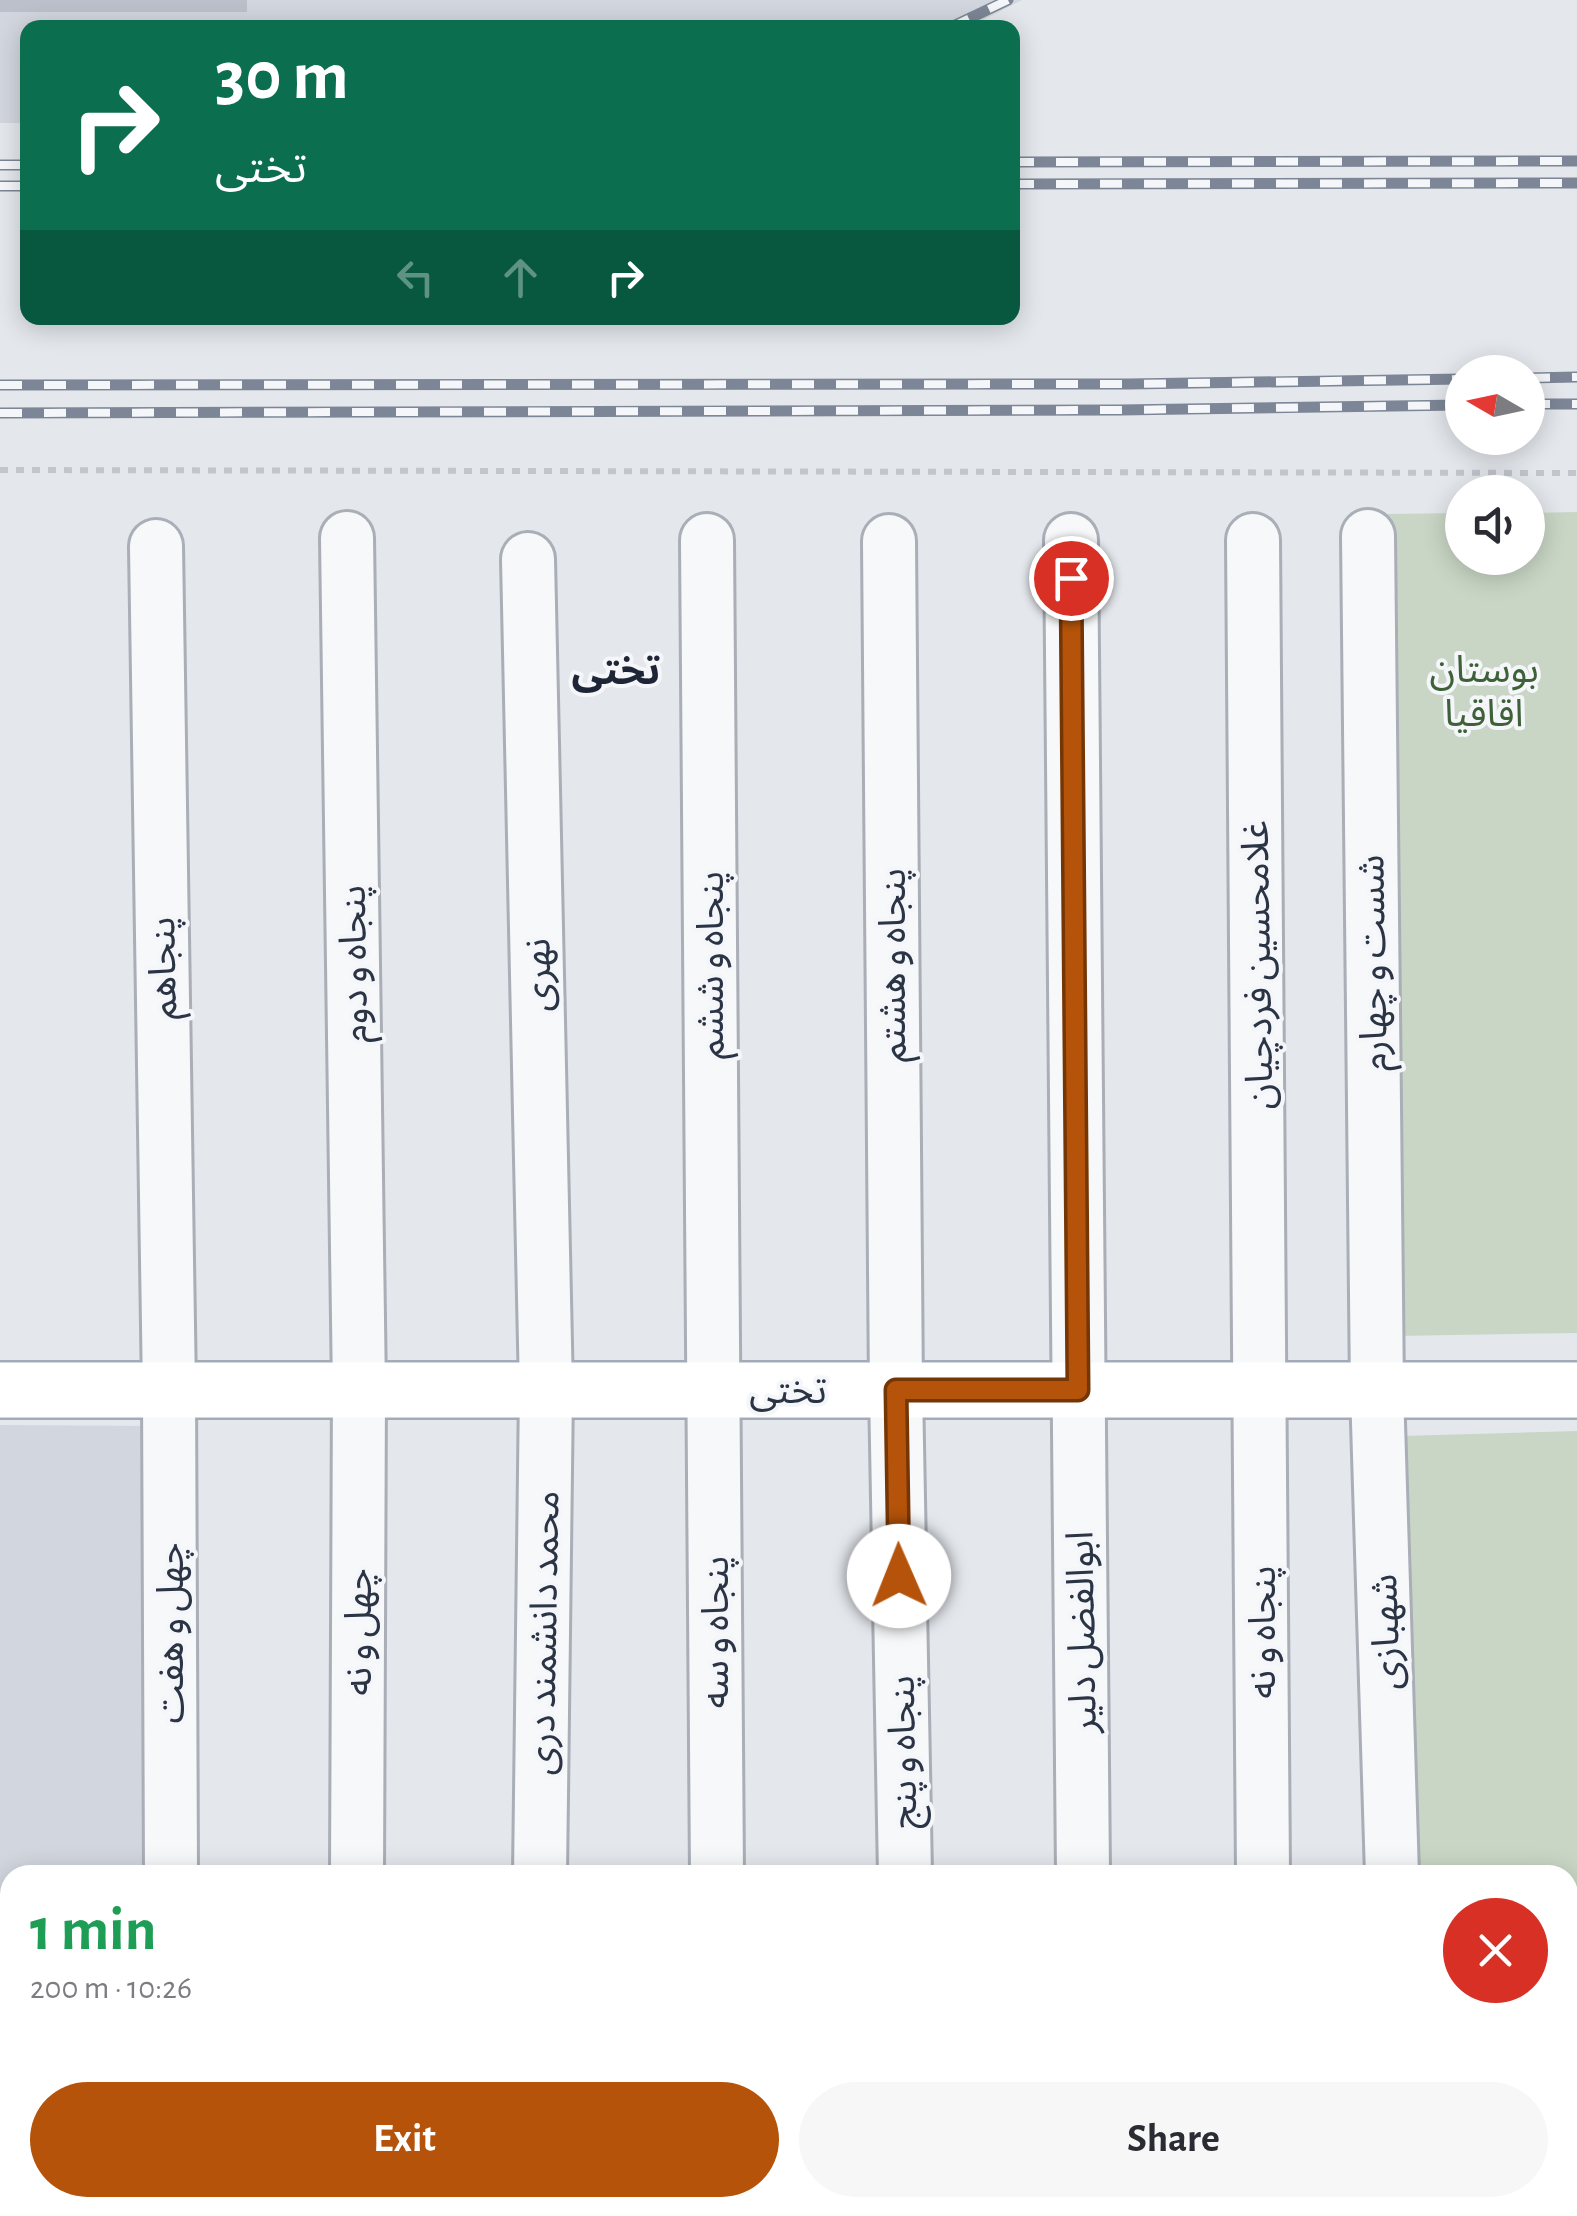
<!DOCTYPE html>
<meta charset="utf-8">
<style>
:root{--surface:#fff;--page:#f7f7f7;--text:#2b2b33;--muted:#7c7c81;--accent:#b45309}
body{margin:0;font-family:"Alegreya Sans","Noto Sans Arabic",sans-serif;background:var(--page);color:var(--text);height:100vh;display:flex;flex-direction:column;font-size:38px;white-space:nowrap}
*{box-sizing:border-box;margin:0}
p{font-size:32px;color:var(--muted)}
.icon{flex:none;width:55px;height:55px;fill:none;stroke:currentColor;stroke-width:2;stroke-linecap:round;stroke-linejoin:round}
.map{position:relative;flex:1;overflow:hidden}
.panel{position:absolute;left:0px;top:1865px;width:1578px;height:352px;display:flex;flex-direction:column;background:var(--surface);border-radius:30px 30px 0 0;box-shadow:0 5px 25px #0003}
.panel>*{flex:none}
.top-card{position:absolute;left:20px;top:20px;width:1000px;height:305px;border-radius:20px;box-shadow:0 5px 25px #0003;background:#0b6e4f;color:#fff;overflow:hidden}
.needle{width:65px;rotate:279deg}
.tools{position:absolute;left:1445px;top:355px;display:grid;gap:20px}
.tools a{display:grid;place-items:center;width:100px;height:100px;border-radius:50%;background:var(--surface);box-shadow:0 5px 25px #0003;font-size:50px}
.pin{position:absolute;display:grid;place-items:center;width:85px;height:85px;color:#fff;margin:-42px;border:5px solid #fff;border-radius:50%;box-shadow:0 2px 10px #0007}
.me{position:absolute;width:110px;margin:-55px;rotate:359deg;stroke-linejoin:round;filter:drop-shadow(0 0 8px #0008)}
.turn{display:flex;align-items:center;gap:35px;height:210px;padding:0 30px;font-size:45px}
.turn .icon{width:130px;height:130px;stroke-width:2.5}
.turn b{display:block;font-size:70px;line-height:85px}
.lanes{display:flex;align-items:center;height:95px;padding:0 30px;background:#0003;justify-content:center;gap:50px;direction:ltr}
.lanes .off{opacity:.35}
.round{display:grid;place-items:center;flex:none;width:105px;height:105px;border-radius:52px;background:var(--page)}
.summary{display:flex;align-items:center;justify-content:space-between;height:170px;padding:0 30px}
h1{font-size:60px;font-weight:600;line-height:75px;color:#1e9e55}
.cta{display:flex;gap:20px;margin-top:auto;padding:20px 30px}
.cta a{flex:1;height:115px;border-radius:60px;background:var(--accent);color:#fff;font-size:40px;font-weight:600;line-height:115px;text-align:center}
.cta a+a{background:var(--page);color:var(--text)}
.map>svg:first-child{display:block}
.built{fill:#d2d6de}
.green{fill:#c9d6c5}
.building{fill:#bbc0ca}
.lines{fill:none;stroke-linecap:round;stroke-linejoin:round}
.minor-casing{stroke:#a9aeb7;stroke-width:58}
.major-casing{stroke:#a3abb8;stroke-width:60}
.path{stroke:#c2c5cb;stroke-width:6;stroke-dasharray:8 8;stroke-linecap:butt}
.minor{stroke:#f7f8fa;stroke-width:52}
.major{stroke:#fff;stroke-width:55}
.rail-casing{stroke:#7d8696;stroke-width:11}
.rail{stroke:#f4f6f9;stroke-width:8;stroke-dasharray:22;stroke-linecap:butt}
.route-casing{stroke:#753606;stroke-width:25}
.route{stroke:#b45309;stroke-width:18}
.labels{text-anchor:middle;stroke-width:8;stroke-linejoin:round;paint-order:stroke}
.park-label{font-size:38px;fill:#3f6138;stroke:#f4f6f9}
.street-label{font-size:38px;fill:#2b3445;stroke:#f4f6f9}
.neighbourhood-label{font-size:40px;font-weight:bold;fill:#1d2536;stroke:#f4f6f9}
</style>
<div class="map">
<svg width="1577" height="2216" viewBox="0 0 1577 2216">
<rect width="100%" height="100%" fill="#e4e7ec"/>
<path class="built" d="M 0,0 L 1022,0 L 967,28 L 28,28 L 27,123 L 0,123 Z
M 0,1425 L 148,1426 L 151,1875 L 10,1875 L 10,1981 L 0,1978 Z
M 338,2208 L 517,2208 L 517,2216 L 347,2216 Z"/>
<path class="green" d="M 1577,512 L 1577,1333 L 1395,1336 L 1387,514 L 1462,513 L 1462,558 L 1528,558 L 1528,513 Z
M 1577,1431 L 1577,2216 L 1423,2216 L 1423,2208 L 1568,2208 L 1568,1875 L 1414,1875 L 1402,1436 Z
M 568,2208 L 862,2208 L 863,2216 L 567,2216 Z"/>
<path class="building" d="M 0,0 L 247,0 L 247,12 L 0,12 Z"/>
<g class="lines">
<g class="minor-casing">
<path id="minor" d="M 1368,536 L 1377,1390 L 1392,1875
M 347,538 L 359,1390 L 357,1875
M 707,540 L 717,1875
M 1071,540 L 1083,1875
M 1253,540 L 1263,1875
M 889,541 L 896,1390 L 905,1875
M 156,546 L 169,1390 L 171,1875
M 528,559 L 546,1390 L 540,1875
M 911,2208 L 911,2216
M 1087,2208 L 1087,2216
M 1265,2208 L 1265,2216
M 1403,2208 L 1403,2216
M 536,2216 L 536,2208"/>
</g>
<g class="major-casing">
<path id="major" d="M 0,1390 L 1577,1390"/>
</g>
<path class="path" d="M 0,470 L 1577,473"/>
<use href="#minor" class="minor"/>
<use href="#major" class="major"/>
<g class="rail-casing">
<path id="rail" d="M 949,28 L 1008,0
M 1012,162 L 1577,161
M 0,165 L 28,165
M 1012,184 L 1577,183
M 0,186 L 28,186
M 1528,378 L 1577,377
M 0,385 L 1129,384 L 1462,379
M 1528,404 L 1577,404
M 0,413 L 1120,410 L 1462,405"/>
</g>
<use href="#rail" class="rail"/>
</g>
<g class="lines">
<g class="route-casing">
<path id="route" d="M 899,1576 L 896,1390 L 1078,1390 L 1071,578"/>
</g>
<use href="#route" class="route"/>
</g>
<g class="labels">
<g class="park-label">
<text x="1484" y="682">بوستان<tspan x="1484" dy="44">اقاقیا</tspan></text>
</g>
<g class="street-label">
<text transform="translate(1372 963) rotate(-91)" y="13">شست و چهارم</text>
<text transform="translate(353 964) rotate(-91)" y="13">پنجاه و دوم</text>
<text transform="translate(710 965) rotate(-90)" y="13">پنجاه و ششم</text>
<text transform="translate(892 965) rotate(-90)" y="13">پنجاه و هشتم</text>
<text transform="translate(1257 965) rotate(-91)" y="13">غلامحسین فردچیان</text>
<text transform="translate(162 968) rotate(-91)" y="13">پنجاهم</text>
<text transform="translate(537 975) rotate(-91)" y="13">نهری</text>
<text x="788" y="1403">تختی</text>
<text transform="translate(358 1632) rotate(-90)" y="13">چهل و نه</text>
<text transform="translate(715 1632) rotate(-90)" y="13">پنجاه و سه</text>
<text transform="translate(1081 1632) rotate(-91)" y="13">ابوالفضل دلیر</text>
<text transform="translate(1262 1632) rotate(-90)" y="13">پنجاه و نه</text>
<text transform="translate(1385 1632) rotate(-92)" y="13">شهبازی</text>
<text transform="translate(170 1633) rotate(-90)" y="13">چهل و هفت</text>
<text transform="translate(543 1633) rotate(-89)" y="13">محمد دانشمند دری</text>
<text transform="translate(902 1752) rotate(-91)" y="13">پنجاه و پنج</text>
</g>
<g class="neighbourhood-label">
<text x="616" y="684">تختی</text>
</g>
</g>
</svg>
<div class="tools">
<a><svg class="needle" viewBox="-14 -14 28 28"><path d="M0-13l5 13h-10z" fill="#e53935"/><path d="M0 13l5-13h-10z" fill="#7c7c81"/></svg></a>
<a><svg class="icon" aria-label="sound" viewBox="0 0 24 24"><path d="M4 9h4l5-4v14l-5-4H4zM17 9q2 3 0 6"/></svg></a>
</div>
<div class="pin" style="left:1071px;top:578px;background:#d93025"><svg class="icon" aria-label="arrive" viewBox="0 0 24 24"><path d="M6 21V4h12l-3 4 3 4H6"/></svg></div>
<svg class="me" style="left:899px;top:1576px" viewBox="-20 -20 40 40"><circle r="19" fill="#fff"/><path d="M0-13L10 11 0 6-10 11z" fill="#b45309"/></svg>
<div class="top-card">
<div class="turn"><svg class="icon" aria-label="right" viewBox="0 0 24 24"><path d="M7 20v-9h11M14 6l5 5-5 5"/></svg><div><b>30 m</b>تختی</div></div>
<div class="lanes"><svg class="icon off" aria-label="left" viewBox="0 0 24 24"><path d="M17 20v-9H6M10 6l-5 5 5 5"/></svg><svg class="icon off" aria-label="ahead" viewBox="0 0 24 24"><path d="M12 20V5M6 11l6-6 6 6"/></svg><svg class="icon" aria-label="right" viewBox="0 0 24 24"><path d="M7 20v-9h11M14 6l5 5-5 5"/></svg></div>
</div>
<section class="panel">
<div class="summary"><div><h1>1 min</h1><p>200 m · 10:26</p></div><a class="round" style="background:#d93025;color:#fff"><svg class="icon" aria-label="close" viewBox="0 0 24 24"><path d="M6 6l12 12M18 6L6 18"/></svg></a></div>
<div class="cta"><a>Exit</a><a>Share</a></div>
</section>
</div>
